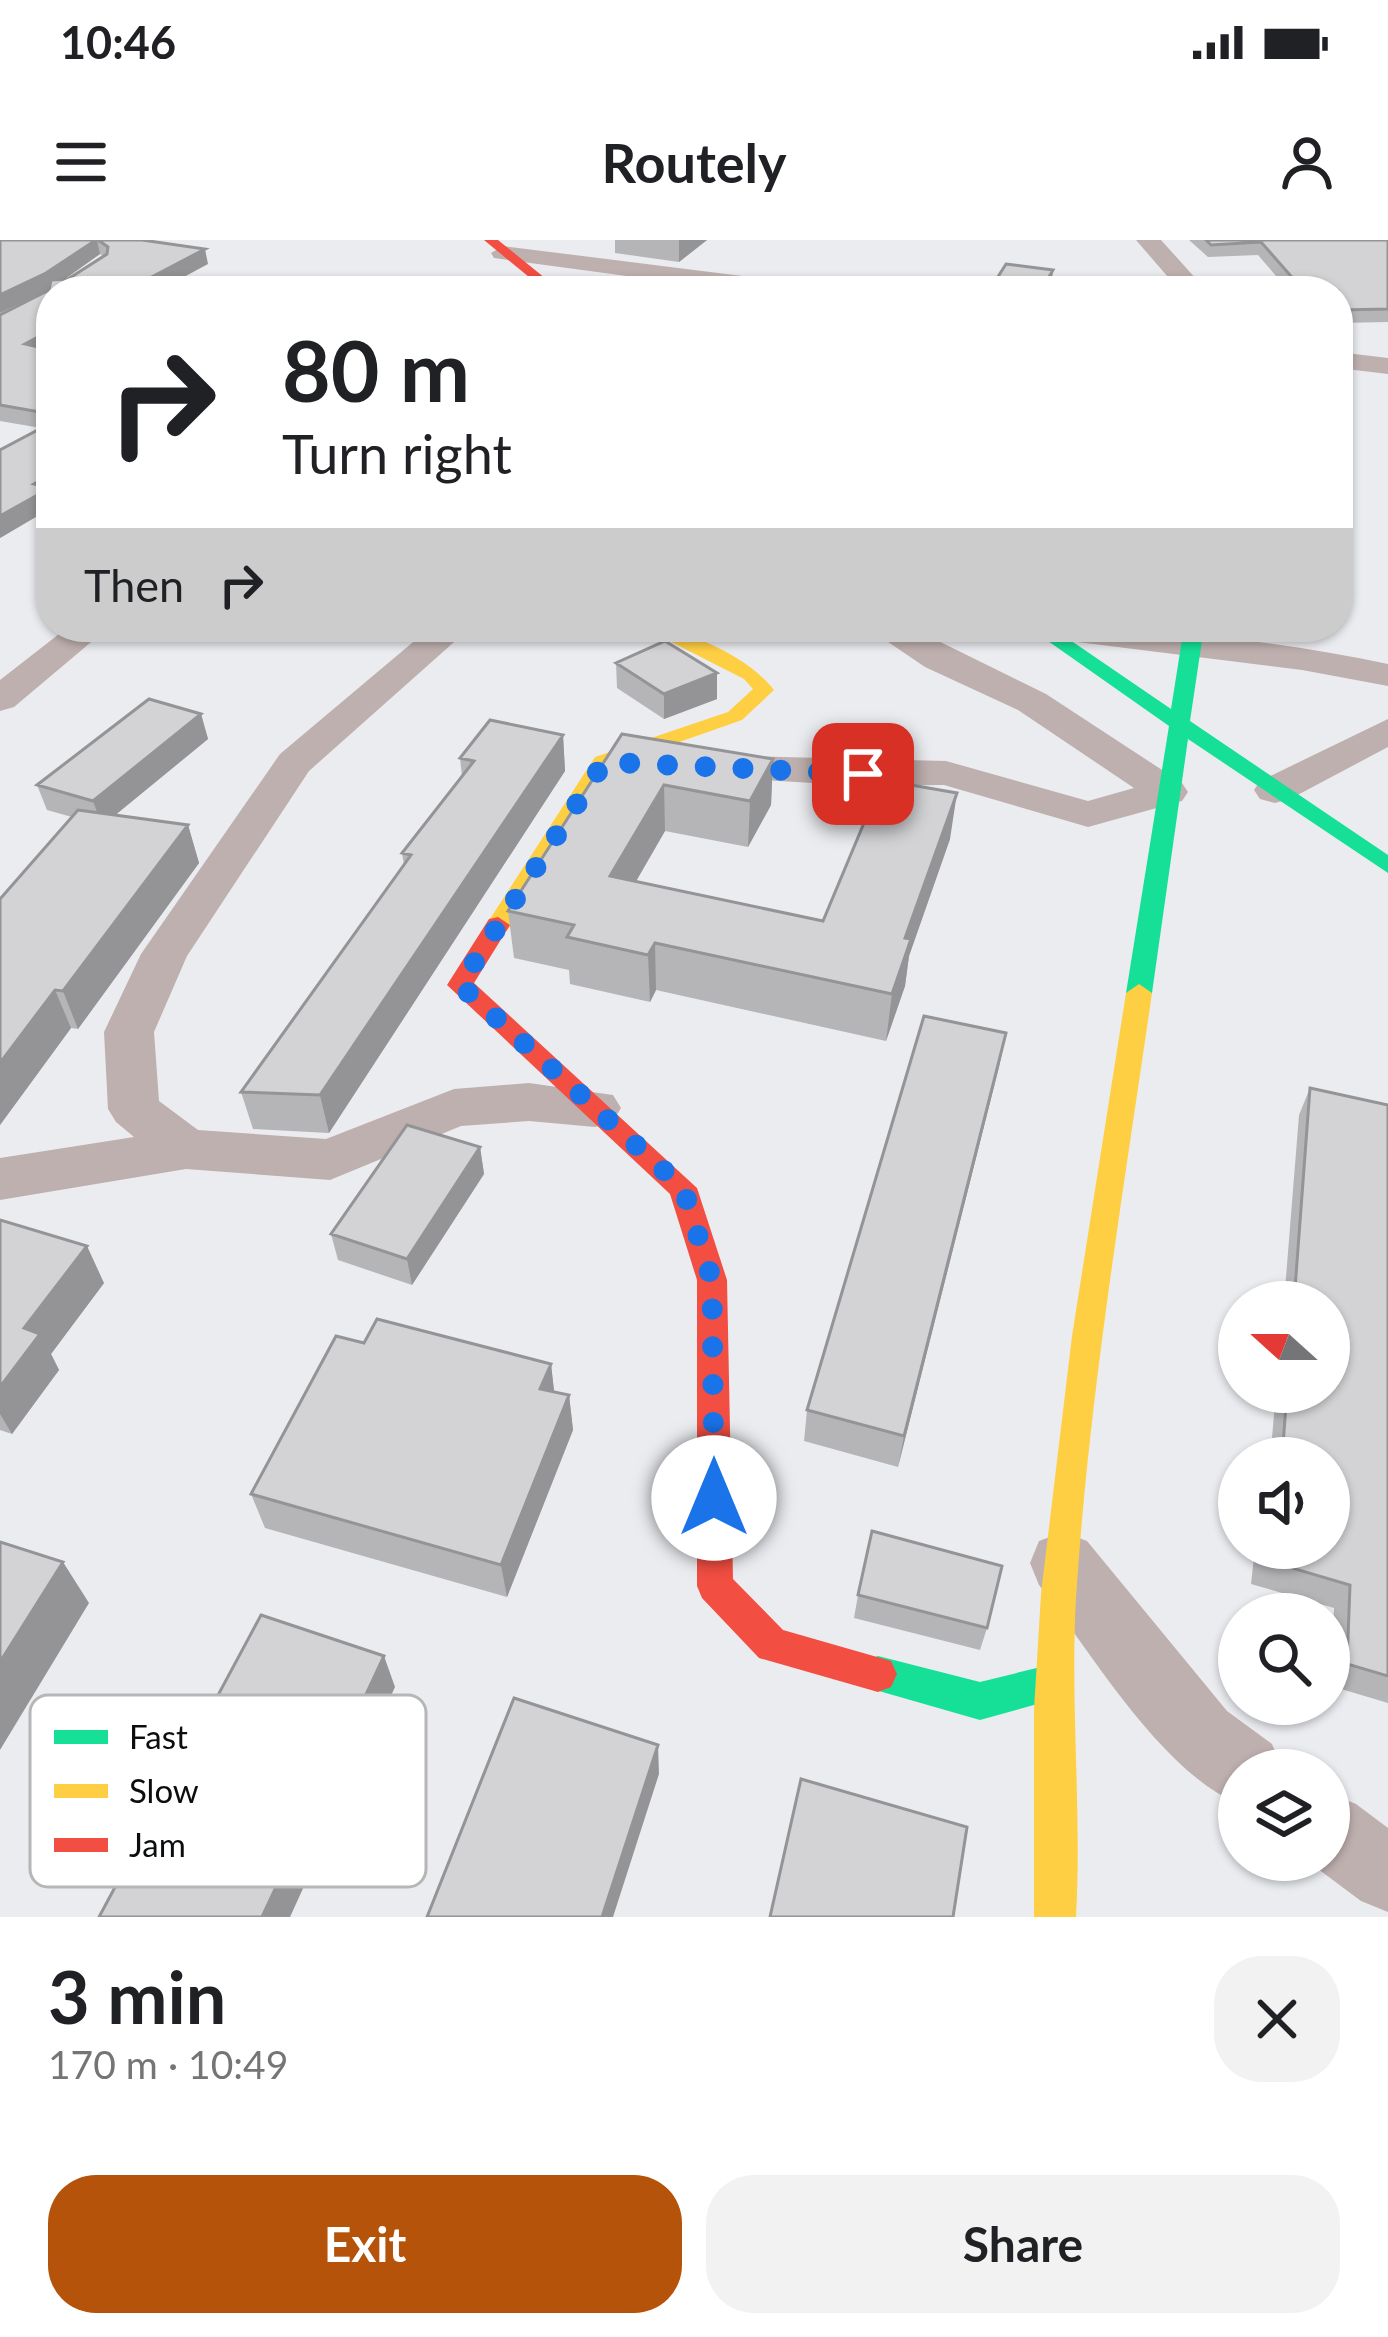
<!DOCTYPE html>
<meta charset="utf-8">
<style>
:root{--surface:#fff;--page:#f2f2f2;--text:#202124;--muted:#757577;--accent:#b45309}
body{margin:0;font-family:Lato,sans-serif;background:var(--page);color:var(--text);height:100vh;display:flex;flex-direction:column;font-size:45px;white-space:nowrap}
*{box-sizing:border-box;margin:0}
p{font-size:39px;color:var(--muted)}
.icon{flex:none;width:66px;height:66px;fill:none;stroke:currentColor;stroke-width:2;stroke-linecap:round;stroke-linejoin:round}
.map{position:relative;height:1677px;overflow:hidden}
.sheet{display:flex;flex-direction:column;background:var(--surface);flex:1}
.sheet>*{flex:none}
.top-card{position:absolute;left:36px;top:36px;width:1317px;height:366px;border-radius:48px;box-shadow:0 3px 9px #0004;background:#fff;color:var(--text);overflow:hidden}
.needle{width:78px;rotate:291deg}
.controls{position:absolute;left:1218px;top:1041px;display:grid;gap:24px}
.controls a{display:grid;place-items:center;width:132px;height:132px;border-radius:50%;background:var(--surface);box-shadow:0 3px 9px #0004;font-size:60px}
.pin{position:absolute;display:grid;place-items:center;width:102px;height:102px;color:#fff;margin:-51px;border-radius:24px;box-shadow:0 6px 18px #0006}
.me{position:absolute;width:132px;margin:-66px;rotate:0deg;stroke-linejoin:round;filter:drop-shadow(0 0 9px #0008)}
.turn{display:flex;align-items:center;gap:42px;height:252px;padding:0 48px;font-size:54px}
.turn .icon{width:156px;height:156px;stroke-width:2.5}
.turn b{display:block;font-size:84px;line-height:102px}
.then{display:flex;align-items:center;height:114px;padding:0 48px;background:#0003;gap:24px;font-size:45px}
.round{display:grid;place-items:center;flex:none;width:126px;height:126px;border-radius:48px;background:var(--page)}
.summary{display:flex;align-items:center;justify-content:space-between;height:204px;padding:0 48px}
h1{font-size:72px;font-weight:700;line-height:90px}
.cta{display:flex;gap:24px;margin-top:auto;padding:24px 48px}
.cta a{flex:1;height:138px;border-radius:48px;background:var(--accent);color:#fff;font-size:48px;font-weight:700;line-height:138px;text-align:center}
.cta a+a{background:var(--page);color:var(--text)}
.status{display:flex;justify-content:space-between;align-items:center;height:84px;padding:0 60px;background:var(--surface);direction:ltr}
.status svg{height:33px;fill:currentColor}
header{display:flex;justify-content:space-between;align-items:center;height:156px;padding:0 48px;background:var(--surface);font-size:54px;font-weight:700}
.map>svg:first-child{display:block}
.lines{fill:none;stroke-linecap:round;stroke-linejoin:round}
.street{fill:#beb0ae;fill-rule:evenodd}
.fast{fill:#16e098;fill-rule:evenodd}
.slow{fill:#ffcf43;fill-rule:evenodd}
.jam{fill:#f24e42;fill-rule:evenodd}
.wall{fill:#b5b5b8;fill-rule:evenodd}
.shaded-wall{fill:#949496}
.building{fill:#d3d3d6;stroke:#949496;stroke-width:3}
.route{stroke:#1a73e8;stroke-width:21;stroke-dasharray:0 37.8}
.key{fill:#fff;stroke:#b6b6b7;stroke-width:3}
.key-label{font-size:33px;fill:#0c0d0f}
</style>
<div class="status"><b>10:46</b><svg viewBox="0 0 49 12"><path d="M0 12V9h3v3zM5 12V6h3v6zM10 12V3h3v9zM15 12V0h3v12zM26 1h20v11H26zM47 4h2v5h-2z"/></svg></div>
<header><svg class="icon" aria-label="menu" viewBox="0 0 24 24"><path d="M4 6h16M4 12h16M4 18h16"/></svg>Routely<svg class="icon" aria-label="person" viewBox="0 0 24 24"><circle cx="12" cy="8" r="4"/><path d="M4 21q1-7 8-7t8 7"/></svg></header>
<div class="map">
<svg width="1388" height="1677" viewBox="0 0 1388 1677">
<rect width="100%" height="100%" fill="#ebecf0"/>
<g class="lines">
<path class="street" d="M 1136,0 L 1161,0 L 1207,51 L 1180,51 Z
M 503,6 L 797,43 L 810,51 L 738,51 L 494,18 L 491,13 Z
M 1338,112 L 1388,118 L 1388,134 L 1338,128 Z
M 68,387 L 109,387 L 14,467 L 0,471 L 0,440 Z
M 431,387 L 471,387 L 309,531 L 187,716 L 154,792 L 159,861 L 198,890 L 326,899 L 454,849 L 529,843 L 613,855 L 621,868 L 613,881 L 595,887 L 529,881 L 461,886 L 330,940 L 186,929 L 0,960 L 0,918 L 134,897 L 116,882 L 108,869 L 104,792 L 141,714 L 280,514 Z
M 866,387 L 910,387 L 1046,454 L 1182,543 L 1188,552 L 1182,561 L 1088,587 L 944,545 L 863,546 L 692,536 L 686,527 L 692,518 L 706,515 L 946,521 L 1088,561 L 1134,548 L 1018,470 L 925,427 Z
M 1027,387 C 1148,387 1269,399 1388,424 L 1388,446 L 1302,430 L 1045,398 L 1032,395 Z
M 1388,479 L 1388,507 L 1290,559 L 1275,563 L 1260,559 L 1254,550 L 1260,541 Z
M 1063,1292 L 1087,1301 L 1227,1471 L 1272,1504 L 1283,1530 L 1239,1530 L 1239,1564 C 1161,1532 1091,1412 1039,1345 L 1030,1323 L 1039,1301 Z
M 1329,1553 L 1356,1564 L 1388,1588 L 1388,1672 L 1361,1661 L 1306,1620 L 1329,1620 Z"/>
<path class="fast" d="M 1028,387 L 1051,387 L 1171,469 L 1184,387 L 1204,387 L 1190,481 L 1388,615 L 1388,633 L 1188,499 L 1152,753 L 1139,762 L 1130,759 L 1126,753 L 1169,486 Z
M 878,1416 L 980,1442 L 1053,1424 L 1066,1430 L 1072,1443 L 1066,1456 L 980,1480 L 865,1447 L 859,1434 L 865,1421 Z"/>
<path class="slow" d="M 642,387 C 684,387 748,416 774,450 L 742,480 L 611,526 L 507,691 L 489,691 L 486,685 L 595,517 L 728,472 L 753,449 L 744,439 Z
M 1139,744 L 1152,753 C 1123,954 1089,1156 1076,1358 C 1070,1465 1082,1571 1076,1677 L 1034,1677 L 1034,1470 L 1041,1354 L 1072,1096 L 1126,753 Z"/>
<path class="jam" d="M 484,0 L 498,0 L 561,51 L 546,51 Z
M 498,677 L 510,685 L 474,743 L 697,948 L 727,1040 L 733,1339 L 783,1390 L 891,1421 L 897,1434 L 891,1447 L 878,1452 L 759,1418 L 702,1358 L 697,1346 L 697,1040 L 670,954 L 447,745 L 489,679 Z"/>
</g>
<path class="wall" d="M 0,0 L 142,0 L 208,24 L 51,51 L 51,268 L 0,298 L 41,188 L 0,181 L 0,75 L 49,50 ZM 100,14 L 103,16 L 68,39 L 64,39 Z
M 615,0 L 707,0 L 679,22 L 615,13 Z
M 1189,0 L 1388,0 L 1388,82 L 1338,83 L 1338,51 L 1289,51 L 1258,15 L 1208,17 Z
M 616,423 L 717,459 L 664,479 L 617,448 Z
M 201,474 L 208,499 L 115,575 L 188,585 L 199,623 L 78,789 L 71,788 L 0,885 L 0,659 L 72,577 L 47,570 L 37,545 Z
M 622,494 L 773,519 L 771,565 L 748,607 L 665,591 L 636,641 L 823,681 L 950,599 L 909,716 L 905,746 L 886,801 L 656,750 L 650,762 L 570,744 L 569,730 L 514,718 L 508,671 Z
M 563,495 L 565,531 L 329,893 L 253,889 L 241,852 L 404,625 L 402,613 L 462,536 L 460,518 Z
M 1006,793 L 898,1227 L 804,1201 L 807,1170 Z
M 1310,848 L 1388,865 L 1388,1463 L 1331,1446 L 1334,1368 L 1251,1344 L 1255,1308 L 1329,1308 L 1329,1218 L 1267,1218 L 1271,1209 L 1276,1152 L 1329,1152 L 1329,1062 L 1284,1062 L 1299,875 Z
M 480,907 L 484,934 L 412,1045 L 338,1020 L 331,994 Z
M 0,980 L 104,1043 L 51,1114 L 59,1130 L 12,1194 L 0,1190 Z
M 364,1103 L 551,1124 L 554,1152 L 569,1155 L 573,1190 L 507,1357 L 265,1288 L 251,1254 Z
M 858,1355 L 987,1388 L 980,1410 L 854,1378 Z"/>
<path class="shaded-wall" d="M 97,0 L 100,14 L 51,49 L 0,73 L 0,55 Z
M 679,0 L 707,0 L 679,22 Z
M 205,9 L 208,24 L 158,51 L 125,51 Z
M 1053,30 L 1052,40 L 1046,51 L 1041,51 Z
M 51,90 L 51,109 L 30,121 L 25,104 Z
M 51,234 L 51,268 L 0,298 L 0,276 L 34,244 Z
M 717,433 L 717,459 L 664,479 L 664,454 Z
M 201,474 L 208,499 L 102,586 L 93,561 Z
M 563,495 L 565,531 L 329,893 L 320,855 Z
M 773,519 L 771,565 L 748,607 L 750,561 Z
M 664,545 L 665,591 L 612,683 L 610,636 Z
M 957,553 L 950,599 L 909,716 L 905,746 L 886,801 L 892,754 L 905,698 Z
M 188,585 L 199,623 L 78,789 L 63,751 Z
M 655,703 L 656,750 L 650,762 L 648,715 Z
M 55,750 L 71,788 L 0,885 L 0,823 Z
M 1006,793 L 999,827 L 898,1227 L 904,1196 Z
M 480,907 L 484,934 L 412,1045 L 407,1019 Z
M 87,1006 L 104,1043 L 51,1114 L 59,1130 L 12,1194 L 0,1174 L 0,1147 L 24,1088 Z
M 551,1124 L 555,1159 L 540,1149 Z
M 569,1155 L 573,1190 L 507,1357 L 501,1325 Z
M 63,1322 L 89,1363 L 0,1510 L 0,1422 Z
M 384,1416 L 395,1447 L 290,1677 L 262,1677 Z
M 658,1505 L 659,1534 L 613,1677 L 602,1677 Z"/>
<path class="building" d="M 0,0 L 96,0 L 46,33 L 0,55 Z
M 98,0 L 142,0 L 205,9 L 125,51 L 51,51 L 51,90 L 25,104 L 51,110 L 51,174 L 0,165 L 0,75 L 49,50 L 51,40 L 68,39 L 107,14 L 108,7 Z
M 1206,0 L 1388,0 L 1388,69 L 1338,70 L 1338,51 L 1304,51 L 1261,2 L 1211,5 Z
M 1006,24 L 1053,30 L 1041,51 L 989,51 Z
M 51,183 L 51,234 L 34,244 L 50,248 L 0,276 L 0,210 Z
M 665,401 L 717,433 L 664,454 L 616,423 Z
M 149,459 L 201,474 L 93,561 L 37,545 Z
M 490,480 L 563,495 L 320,855 L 241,852 L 411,615 L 402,613 L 474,521 L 460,518 Z
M 622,494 L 773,519 L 750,561 L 664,545 L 610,636 L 823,681 L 882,540 L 957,553 L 905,698 L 911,699 L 892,754 L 655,703 L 648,715 L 567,697 L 574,685 L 508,671 Z
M 78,570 L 188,585 L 63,751 L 55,750 L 0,823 L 0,659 Z
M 924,776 L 1006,793 L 904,1196 L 807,1170 Z
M 1310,848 L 1388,865 L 1388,1436 L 1347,1424 L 1350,1345 L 1265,1320 L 1266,1308 L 1329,1308 L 1329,1218 L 1274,1218 L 1275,1203 L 1283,1205 L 1287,1152 L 1329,1152 L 1329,1062 L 1294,1062 Z
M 407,885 L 480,907 L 407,1019 L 331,994 Z
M 0,980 L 87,1006 L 24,1088 L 40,1094 L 0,1147 Z
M 377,1079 L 551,1124 L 540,1149 L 569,1155 L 501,1325 L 251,1254 L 336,1096 L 364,1103 Z
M 872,1291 L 1002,1326 L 987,1388 L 858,1355 Z
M 0,1302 L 63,1322 L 0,1422 Z
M 261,1375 L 384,1416 L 262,1677 L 99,1677 Z
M 514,1458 L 658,1505 L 602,1677 L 427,1677 Z
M 801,1539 L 967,1587 L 953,1677 L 770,1677 Z"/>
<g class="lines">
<path class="route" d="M 714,1258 L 712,1040 L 683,948 L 460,745 L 604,522 L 863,534"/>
</g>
<rect x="30" y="1455" width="396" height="192" rx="18" class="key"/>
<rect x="54" y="1490" width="54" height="14" fill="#16e098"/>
<rect x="54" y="1544" width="54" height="14" fill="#ffcf43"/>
<rect x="54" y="1598" width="54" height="14" fill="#f24e42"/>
<g class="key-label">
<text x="129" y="1509">Fast</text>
<text x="129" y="1563">Slow</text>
<text x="129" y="1617">Jam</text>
</g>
</svg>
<div class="controls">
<a><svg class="needle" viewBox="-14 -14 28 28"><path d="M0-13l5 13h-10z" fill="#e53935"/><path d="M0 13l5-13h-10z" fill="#757577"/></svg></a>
<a><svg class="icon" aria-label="sound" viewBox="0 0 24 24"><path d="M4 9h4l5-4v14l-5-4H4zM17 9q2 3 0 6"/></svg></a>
<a><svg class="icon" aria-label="search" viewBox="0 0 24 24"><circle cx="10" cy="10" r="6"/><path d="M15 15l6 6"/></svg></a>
<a><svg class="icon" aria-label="layers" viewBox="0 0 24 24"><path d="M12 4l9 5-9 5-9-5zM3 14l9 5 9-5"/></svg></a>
</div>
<div class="pin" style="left:863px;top:534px;background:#d93025"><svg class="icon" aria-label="arrive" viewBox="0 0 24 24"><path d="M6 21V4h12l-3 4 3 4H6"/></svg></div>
<svg class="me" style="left:714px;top:1258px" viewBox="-20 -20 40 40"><circle r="19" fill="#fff"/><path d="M0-13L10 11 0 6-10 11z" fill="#1a73e8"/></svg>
<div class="top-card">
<div class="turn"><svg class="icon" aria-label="right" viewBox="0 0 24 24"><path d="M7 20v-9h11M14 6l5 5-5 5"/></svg><div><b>80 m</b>Turn right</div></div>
<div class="then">Then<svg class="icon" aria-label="right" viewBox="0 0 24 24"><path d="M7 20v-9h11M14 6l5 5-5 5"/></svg></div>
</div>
</div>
<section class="sheet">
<div class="summary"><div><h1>3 min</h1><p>170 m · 10:49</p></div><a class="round"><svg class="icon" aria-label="close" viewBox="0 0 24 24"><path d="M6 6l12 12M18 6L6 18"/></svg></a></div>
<div class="cta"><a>Exit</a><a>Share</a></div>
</section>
